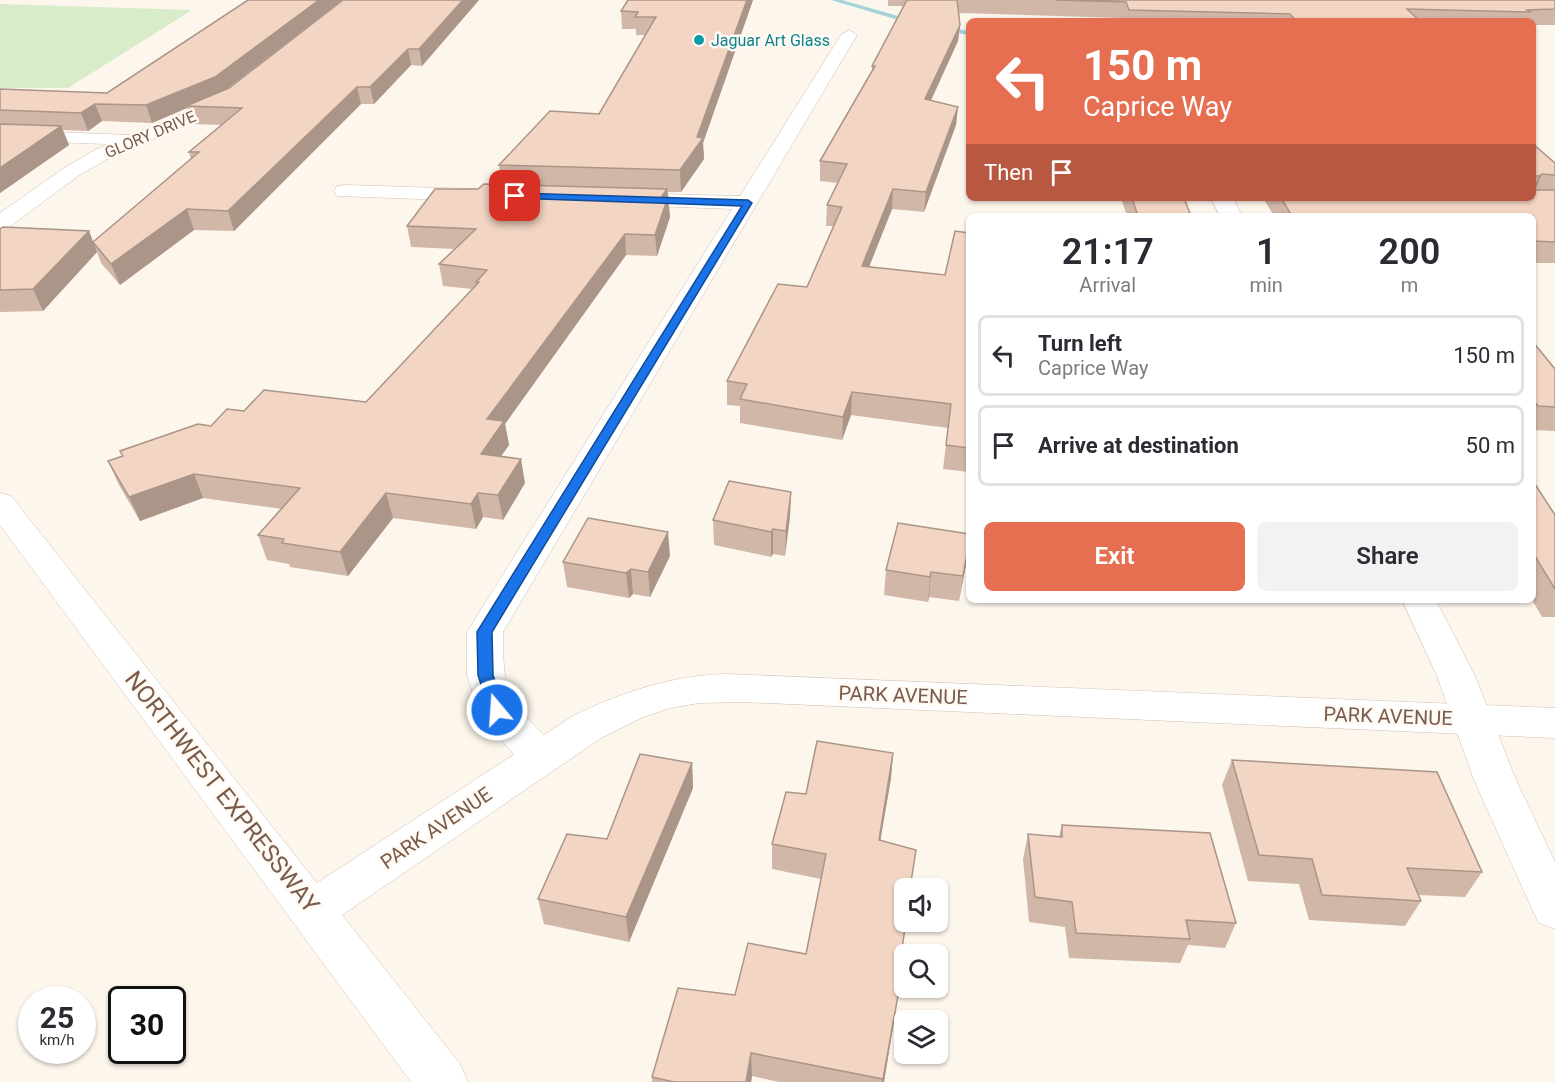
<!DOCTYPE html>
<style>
:root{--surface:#fff;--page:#f2f2f3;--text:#2b2b33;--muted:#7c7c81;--line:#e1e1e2;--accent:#e76f51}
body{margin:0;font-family:Roboto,sans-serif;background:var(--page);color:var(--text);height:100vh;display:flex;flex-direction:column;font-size:22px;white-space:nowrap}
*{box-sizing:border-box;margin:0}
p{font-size:20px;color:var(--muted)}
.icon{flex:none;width:33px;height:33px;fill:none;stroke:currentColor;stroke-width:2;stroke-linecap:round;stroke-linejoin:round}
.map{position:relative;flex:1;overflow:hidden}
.side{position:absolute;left:966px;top:213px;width:570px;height:390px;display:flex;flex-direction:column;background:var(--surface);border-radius:9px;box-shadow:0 2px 4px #0004}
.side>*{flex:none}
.top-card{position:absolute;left:966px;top:18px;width:570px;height:183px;border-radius:9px;box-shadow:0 2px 4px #0004;background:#e76f51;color:#fff;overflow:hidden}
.tools{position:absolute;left:894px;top:878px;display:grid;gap:12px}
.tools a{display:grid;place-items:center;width:54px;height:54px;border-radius:9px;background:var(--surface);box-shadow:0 2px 4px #0004;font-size:30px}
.speed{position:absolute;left:18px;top:986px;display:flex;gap:12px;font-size:30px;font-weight:700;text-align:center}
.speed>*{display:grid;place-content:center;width:78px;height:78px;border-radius:50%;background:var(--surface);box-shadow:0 2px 4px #0004;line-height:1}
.speed small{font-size:15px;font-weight:400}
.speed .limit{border:3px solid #111;border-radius:9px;background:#fff;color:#111}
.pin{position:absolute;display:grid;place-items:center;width:51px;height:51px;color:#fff;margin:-26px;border-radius:12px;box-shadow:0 3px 9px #0006}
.me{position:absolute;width:66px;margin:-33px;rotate:342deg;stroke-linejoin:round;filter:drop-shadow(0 0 4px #0008)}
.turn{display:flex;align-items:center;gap:21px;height:126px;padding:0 18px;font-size:27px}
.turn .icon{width:78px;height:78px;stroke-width:2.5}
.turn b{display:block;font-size:42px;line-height:51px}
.then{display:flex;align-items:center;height:57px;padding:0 18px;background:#0003;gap:12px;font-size:22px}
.eta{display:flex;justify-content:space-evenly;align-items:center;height:102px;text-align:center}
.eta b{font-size:36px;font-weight:600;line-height:42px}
.cta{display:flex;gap:12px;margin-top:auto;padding:12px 18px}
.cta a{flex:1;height:69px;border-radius:9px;background:var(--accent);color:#fff;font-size:24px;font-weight:600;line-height:69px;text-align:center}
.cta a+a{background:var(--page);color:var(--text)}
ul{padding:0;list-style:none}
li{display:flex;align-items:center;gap:18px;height:81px;margin:0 12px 9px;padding:0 6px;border:3px solid var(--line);border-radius:9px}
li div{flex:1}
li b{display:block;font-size:22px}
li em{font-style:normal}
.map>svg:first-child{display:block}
.green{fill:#d8ecc9}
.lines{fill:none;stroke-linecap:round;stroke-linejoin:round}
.stream{fill:#a5d3da;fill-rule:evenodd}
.service-casing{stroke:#d1beb0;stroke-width:1}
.minor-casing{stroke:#d1beb0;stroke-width:1}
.tertiary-casing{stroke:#d1beb0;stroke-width:1}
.secondary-casing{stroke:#d6c0b0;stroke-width:1}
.service{fill:#fff;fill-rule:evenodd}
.minor{fill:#fff;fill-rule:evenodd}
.tertiary{fill:#fff;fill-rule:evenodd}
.secondary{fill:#fff;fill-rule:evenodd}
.wall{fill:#d1b7a8}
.shaded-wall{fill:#aa9588}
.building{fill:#f3d5c3;stroke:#aa9588;stroke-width:1.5}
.route{fill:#1a73e8;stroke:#114b97;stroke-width:1.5}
.culture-dot{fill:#0f9aa8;stroke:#fffaf3;stroke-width:2}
.labels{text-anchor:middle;stroke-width:5;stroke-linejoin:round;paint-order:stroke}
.far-culture-label{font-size:16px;fill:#0d838f;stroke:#fffaf3;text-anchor:start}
.far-street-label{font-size:16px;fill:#7a5c4d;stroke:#fffaf3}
.street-label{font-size:20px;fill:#7a5c4d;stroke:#fffaf3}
.near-street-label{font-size:24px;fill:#7a5c4d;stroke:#fffaf3}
</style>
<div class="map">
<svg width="1555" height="1082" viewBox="0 0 1555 1082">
<rect width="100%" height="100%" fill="#fdf6ec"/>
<path class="green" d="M 0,4 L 192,10 L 68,88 L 0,88 Z"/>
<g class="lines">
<path class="stream" d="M 831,0 L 842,0 L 919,22 L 912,24 Z
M 942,26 L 969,31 L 969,35 L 939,30 Z"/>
<g class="service-casing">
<path id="service" d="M 0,130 L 132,135 L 140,140 L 132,145 L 0,140 Z"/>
</g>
<g class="minor-casing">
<path id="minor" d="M 849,30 L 857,35 L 503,632 C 504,655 501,686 516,705 C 530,724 550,737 561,758 L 555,769 L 541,774 L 527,769 L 483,720 L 478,710 L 467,675 L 467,632 L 732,209 L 623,205 L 615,204 L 612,199 L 615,194 L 623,193 L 740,196 L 841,35 Z
M 229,94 L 235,95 L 238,99 L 235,103 L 109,158 L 78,176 L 8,228 L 0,230 L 0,213 L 64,168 L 95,150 Z
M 345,185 L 475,189 L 483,190 L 486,195 L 483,200 L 475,201 L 337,196 L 334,191 L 337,186 Z
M 1211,198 L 1233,198 L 1242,216 L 1220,216 Z
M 1402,600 L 1436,600 L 1475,676 L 1516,780 L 1555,862 L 1555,929 L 1539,923 L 1532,909 L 1474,780 L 1437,676 Z"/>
</g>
<g class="tertiary-casing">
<path id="tertiary" d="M 728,674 L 1555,708 L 1555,738 L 743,702 L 699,703 L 670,708 L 641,718 L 601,738 L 329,924 L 313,930 L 297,924 L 290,910 L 297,896 L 573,716 C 622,692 673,675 728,674 Z"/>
</g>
<g class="secondary-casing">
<path id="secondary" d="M 0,493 L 11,496 L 460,1064 L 468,1082 L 411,1082 L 0,525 Z"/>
</g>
<use href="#service" class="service"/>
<use href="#minor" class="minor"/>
<use href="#tertiary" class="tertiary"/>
<use href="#secondary" class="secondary"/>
</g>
<path class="wall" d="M 342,0 L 225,90 L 229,88 L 343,0 L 479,0 L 422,66 L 411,65 L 374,104 L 361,104 L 234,231 L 194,230 L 120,285 L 101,263 L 97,252 L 43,311 L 0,312 L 0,229 L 89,231 L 93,242 L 191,159 L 189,152 L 221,125 L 192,124 L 187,108 L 152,123 L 102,121 L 88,131 L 63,130 L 69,145 L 0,193 L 0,89 L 107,93 Z
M 753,0 L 703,143 L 704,159 L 681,192 L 668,192 L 670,217 L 657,256 L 626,255 L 505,424 L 509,445 L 501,456 L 525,483 L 503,520 L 483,517 L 476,529 L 393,518 L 348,576 L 290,567 L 289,564 L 267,560 L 258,535 L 282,509 L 203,498 L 140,521 L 119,485 L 108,461 L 123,456 L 120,451 L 211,426 L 244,411 L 366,402 L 472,289 L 443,286 L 439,264 L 455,249 L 411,247 L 407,226 L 478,189 L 502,184 L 499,165 L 599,114 L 646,35 L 636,35 L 636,29 L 622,29 L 621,11 Z
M 888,0 L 1555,0 L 1555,25 L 1533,25 L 1533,21 L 1124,21 L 1123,18 L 959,13 L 960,25 L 958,41 L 931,101 L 958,107 L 956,125 L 924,212 L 892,209 L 869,267 L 945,275 L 969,233 L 969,472 L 943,469 L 948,428 L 851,415 L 842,440 L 740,423 L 740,406 L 727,405 L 727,381 L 807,287 L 834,226 L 826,226 L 827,205 L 838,183 L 820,181 L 820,161 L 872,71 L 872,66 L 903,6 L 888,6 Z
M 1533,144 L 1555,163 L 1555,263 L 1533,263 L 1533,216 L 1274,216 L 1263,198 L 1533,198 Z
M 1121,198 L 1184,198 L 1191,216 L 1127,216 Z
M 1533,342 L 1555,369 L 1555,431 L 1533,430 Z
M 1533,481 L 1555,515 L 1555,617 L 1542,617 L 1532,600 Z
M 791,492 L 790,516 L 785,556 L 773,554 L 771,557 L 714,545 L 713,520 Z
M 969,534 L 969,548 L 967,559 L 959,601 L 929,597 L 928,602 L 884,595 L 886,570 Z
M 670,556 L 650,597 L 633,594 L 629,598 L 567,587 L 563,562 Z
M 893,753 L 891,778 L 880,841 L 896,990 L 895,1015 L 884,1082 L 779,1082 L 752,1076 L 751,1082 L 652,1082 L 652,1077 L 735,995 L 806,954 L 821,879 L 772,869 L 772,844 L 806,794 Z
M 1232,760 L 1482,872 L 1465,897 L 1418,895 L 1421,901 L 1405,926 L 1309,920 L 1299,884 L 1248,881 L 1222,785 Z
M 692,763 L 693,788 L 629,942 L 544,924 L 538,899 Z
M 1062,825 L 1236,923 L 1225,948 L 1188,945 L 1180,963 L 1069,958 L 1065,927 L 1029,922 L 1023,859 L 1028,834 L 1059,836 Z"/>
<path class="shaded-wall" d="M 319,0 L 342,0 L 220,94 L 186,106 L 187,108 L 152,123 L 146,105 Z
M 463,0 L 479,0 L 422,66 L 419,49 Z
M 747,0 L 753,0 L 703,143 L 704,159 L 681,192 L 680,170 L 697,137 Z
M 960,25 L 958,41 L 923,117 L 925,99 Z
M 408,49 L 411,65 L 374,104 L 370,87 Z
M 357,87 L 361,104 L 234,231 L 228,211 Z
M 95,104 L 102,121 L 88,131 L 81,113 Z
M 958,107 L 956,125 L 924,212 L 926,192 Z
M 61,126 L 69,145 L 0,193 L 0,168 Z
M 1542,174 L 1533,194 L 1533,191 L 1539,176 Z
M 667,189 L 670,217 L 657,256 L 655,235 L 662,196 Z
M 893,189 L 892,209 L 861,287 L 862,266 Z
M 187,209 L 194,230 L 120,285 L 111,264 Z
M 89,231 L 97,252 L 43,311 L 33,289 Z
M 625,234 L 626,255 L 505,424 L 509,445 L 486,478 L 481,454 L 487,419 Z
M 852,392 L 851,415 L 842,440 L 843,417 Z
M 521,459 L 525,483 L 503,520 L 498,495 Z
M 194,474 L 203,498 L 140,521 L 129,497 Z
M 791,492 L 790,516 L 785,556 L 786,531 Z
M 386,493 L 393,518 L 348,576 L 340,552 Z
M 478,493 L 483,517 L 476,529 L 471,504 Z
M 773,529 L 773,554 L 771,557 L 771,532 Z
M 668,532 L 670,556 L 650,597 L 648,572 Z
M 969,544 L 967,559 L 959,601 L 963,576 Z
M 631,569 L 633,594 L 629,598 L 626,573 Z
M 931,572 L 929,597 L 928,602 L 930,577 Z
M 893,753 L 891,778 L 876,866 L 879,840 Z
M 692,763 L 693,788 L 629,942 L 626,917 Z
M 899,990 L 895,1015 L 884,1082 L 882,1082 Z
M 751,1053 L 752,1076 L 751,1082 L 746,1082 Z"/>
<path class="building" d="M 248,0 L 319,0 L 215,77 L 146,105 L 95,104 L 81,113 L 0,110 L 0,89 L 107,93 Z
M 343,0 L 463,0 L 419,49 L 408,49 L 370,87 L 357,87 L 228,211 L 187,209 L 111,264 L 93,242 L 199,152 L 189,152 L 242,108 L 186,106 L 229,88 Z
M 628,0 L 747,0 L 697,137 L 703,138 L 680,170 L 499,165 L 550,111 L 599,114 L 656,17 L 635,17 L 638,12 L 621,11 Z
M 907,0 L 957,0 L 960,25 L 925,99 L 958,107 L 926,192 L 893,189 L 862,266 L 945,275 L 955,231 L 969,233 L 969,448 L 946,445 L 951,404 L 852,392 L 843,417 L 740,399 L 747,384 L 727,381 L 778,284 L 807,287 L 842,207 L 827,205 L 847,164 L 820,161 L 875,66 L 872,66 Z
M 1056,0 L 1555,0 L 1555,9 L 1527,10 L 1530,12 L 1407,9 L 1420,21 L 1296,21 L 1290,14 L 1129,10 L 1126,2 Z
M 0,124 L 61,126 L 0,168 Z
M 1533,144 L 1555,163 L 1555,175 L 1542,174 L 1539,176 L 1533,176 Z
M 484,184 L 667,189 L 662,196 L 668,197 L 655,235 L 625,234 L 487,419 L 504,421 L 481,454 L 521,459 L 498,495 L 478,493 L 471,504 L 386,493 L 340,552 L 282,543 L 284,539 L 258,535 L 300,488 L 194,474 L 129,497 L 108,461 L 123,456 L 120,451 L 198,424 L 211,426 L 227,409 L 244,411 L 264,390 L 366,402 L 479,282 L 476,282 L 487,270 L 439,264 L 476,229 L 407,226 L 435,189 L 478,189 Z
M 1533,190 L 1555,190 L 1555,242 L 1533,241 L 1533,216 L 1292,216 L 1281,198 L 1533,198 Z
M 1132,198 L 1184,198 L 1191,216 L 1138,216 Z
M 3,227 L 89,231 L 33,289 L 0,290 L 0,229 Z
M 1533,342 L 1555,369 L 1555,407 L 1538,406 L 1533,400 Z
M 729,481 L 791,492 L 786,531 L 773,529 L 771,532 L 713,520 Z
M 1533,481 L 1555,515 L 1555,589 L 1533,553 Z
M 588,518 L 668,532 L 648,572 L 631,569 L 626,573 L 563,562 Z
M 898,523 L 969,534 L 969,544 L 963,576 L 931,572 L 930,577 L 886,570 Z
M 817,741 L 893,753 L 879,840 L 916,850 L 910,888 L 904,888 L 904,921 L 906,921 L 896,990 L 899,990 L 883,1079 L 751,1053 L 746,1082 L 674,1082 L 652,1077 L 678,988 L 735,995 L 748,943 L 806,954 L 826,854 L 772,844 L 786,792 L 806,794 Z
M 640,754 L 692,763 L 626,917 L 538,899 L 567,834 L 607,839 Z
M 1232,760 L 1437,772 L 1482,872 L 1407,868 L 1421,901 L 1322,895 L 1312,859 L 1259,855 Z
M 1062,825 L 1210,833 L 1236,923 L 1186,920 L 1190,939 L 1076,933 L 1072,902 L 1035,897 L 1028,834 L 1062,837 Z"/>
<path class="route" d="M 515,193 L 748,200 L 752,203 L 492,632 L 493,675 L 505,710 L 503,715 L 491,715 L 489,710 L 478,675 L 477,632 L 742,206 L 512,198 L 512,194 Z"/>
<circle class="culture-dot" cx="699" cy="40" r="6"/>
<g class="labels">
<g class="far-culture-label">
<text x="711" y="46">Jaguar Art Glass</text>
</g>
<g class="far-street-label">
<text transform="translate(150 134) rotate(-23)" y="6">GLORY DRIVE</text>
</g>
<g class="street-label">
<text transform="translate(903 695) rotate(2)" y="7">PARK AVENUE</text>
<text transform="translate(1388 716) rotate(2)" y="7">PARK AVENUE</text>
<text transform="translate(436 828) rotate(-34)" y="7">PARK AVENUE</text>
</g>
<g class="near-street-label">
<text transform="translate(222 792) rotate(52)" y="8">NORTHWEST EXPRESSWAY</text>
</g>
</g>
</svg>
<div class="tools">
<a><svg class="icon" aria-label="sound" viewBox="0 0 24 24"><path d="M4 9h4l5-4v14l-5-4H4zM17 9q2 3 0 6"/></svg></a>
<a><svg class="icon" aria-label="search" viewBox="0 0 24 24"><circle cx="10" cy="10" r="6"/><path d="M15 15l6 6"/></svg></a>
<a><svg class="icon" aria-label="layers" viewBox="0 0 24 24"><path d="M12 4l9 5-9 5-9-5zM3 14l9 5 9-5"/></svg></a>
</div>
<div class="speed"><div>25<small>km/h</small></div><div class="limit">30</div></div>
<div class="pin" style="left:515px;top:196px;background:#d93025"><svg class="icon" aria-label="arrive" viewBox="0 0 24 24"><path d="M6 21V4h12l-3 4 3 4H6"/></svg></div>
<svg class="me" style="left:497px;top:710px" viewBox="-20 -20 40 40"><circle r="17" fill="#1a73e8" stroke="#fff" stroke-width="3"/><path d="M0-11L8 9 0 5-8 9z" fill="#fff"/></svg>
<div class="top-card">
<div class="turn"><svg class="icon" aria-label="left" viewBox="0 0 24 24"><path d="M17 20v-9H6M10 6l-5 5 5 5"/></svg><div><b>150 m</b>Caprice Way</div></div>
<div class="then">Then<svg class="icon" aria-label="arrive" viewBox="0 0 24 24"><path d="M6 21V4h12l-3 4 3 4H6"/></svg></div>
</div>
<section class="side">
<div class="eta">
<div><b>21:17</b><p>Arrival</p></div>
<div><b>1</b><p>min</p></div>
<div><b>200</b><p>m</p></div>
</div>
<ul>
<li><svg class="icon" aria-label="left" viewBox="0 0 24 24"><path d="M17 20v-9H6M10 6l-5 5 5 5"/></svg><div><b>Turn left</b><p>Caprice Way</p></div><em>150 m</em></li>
<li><svg class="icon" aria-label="arrive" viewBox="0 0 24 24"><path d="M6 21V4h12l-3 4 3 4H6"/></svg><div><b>Arrive at destination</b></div><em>50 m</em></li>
</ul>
<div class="cta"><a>Exit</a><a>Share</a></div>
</section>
</div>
